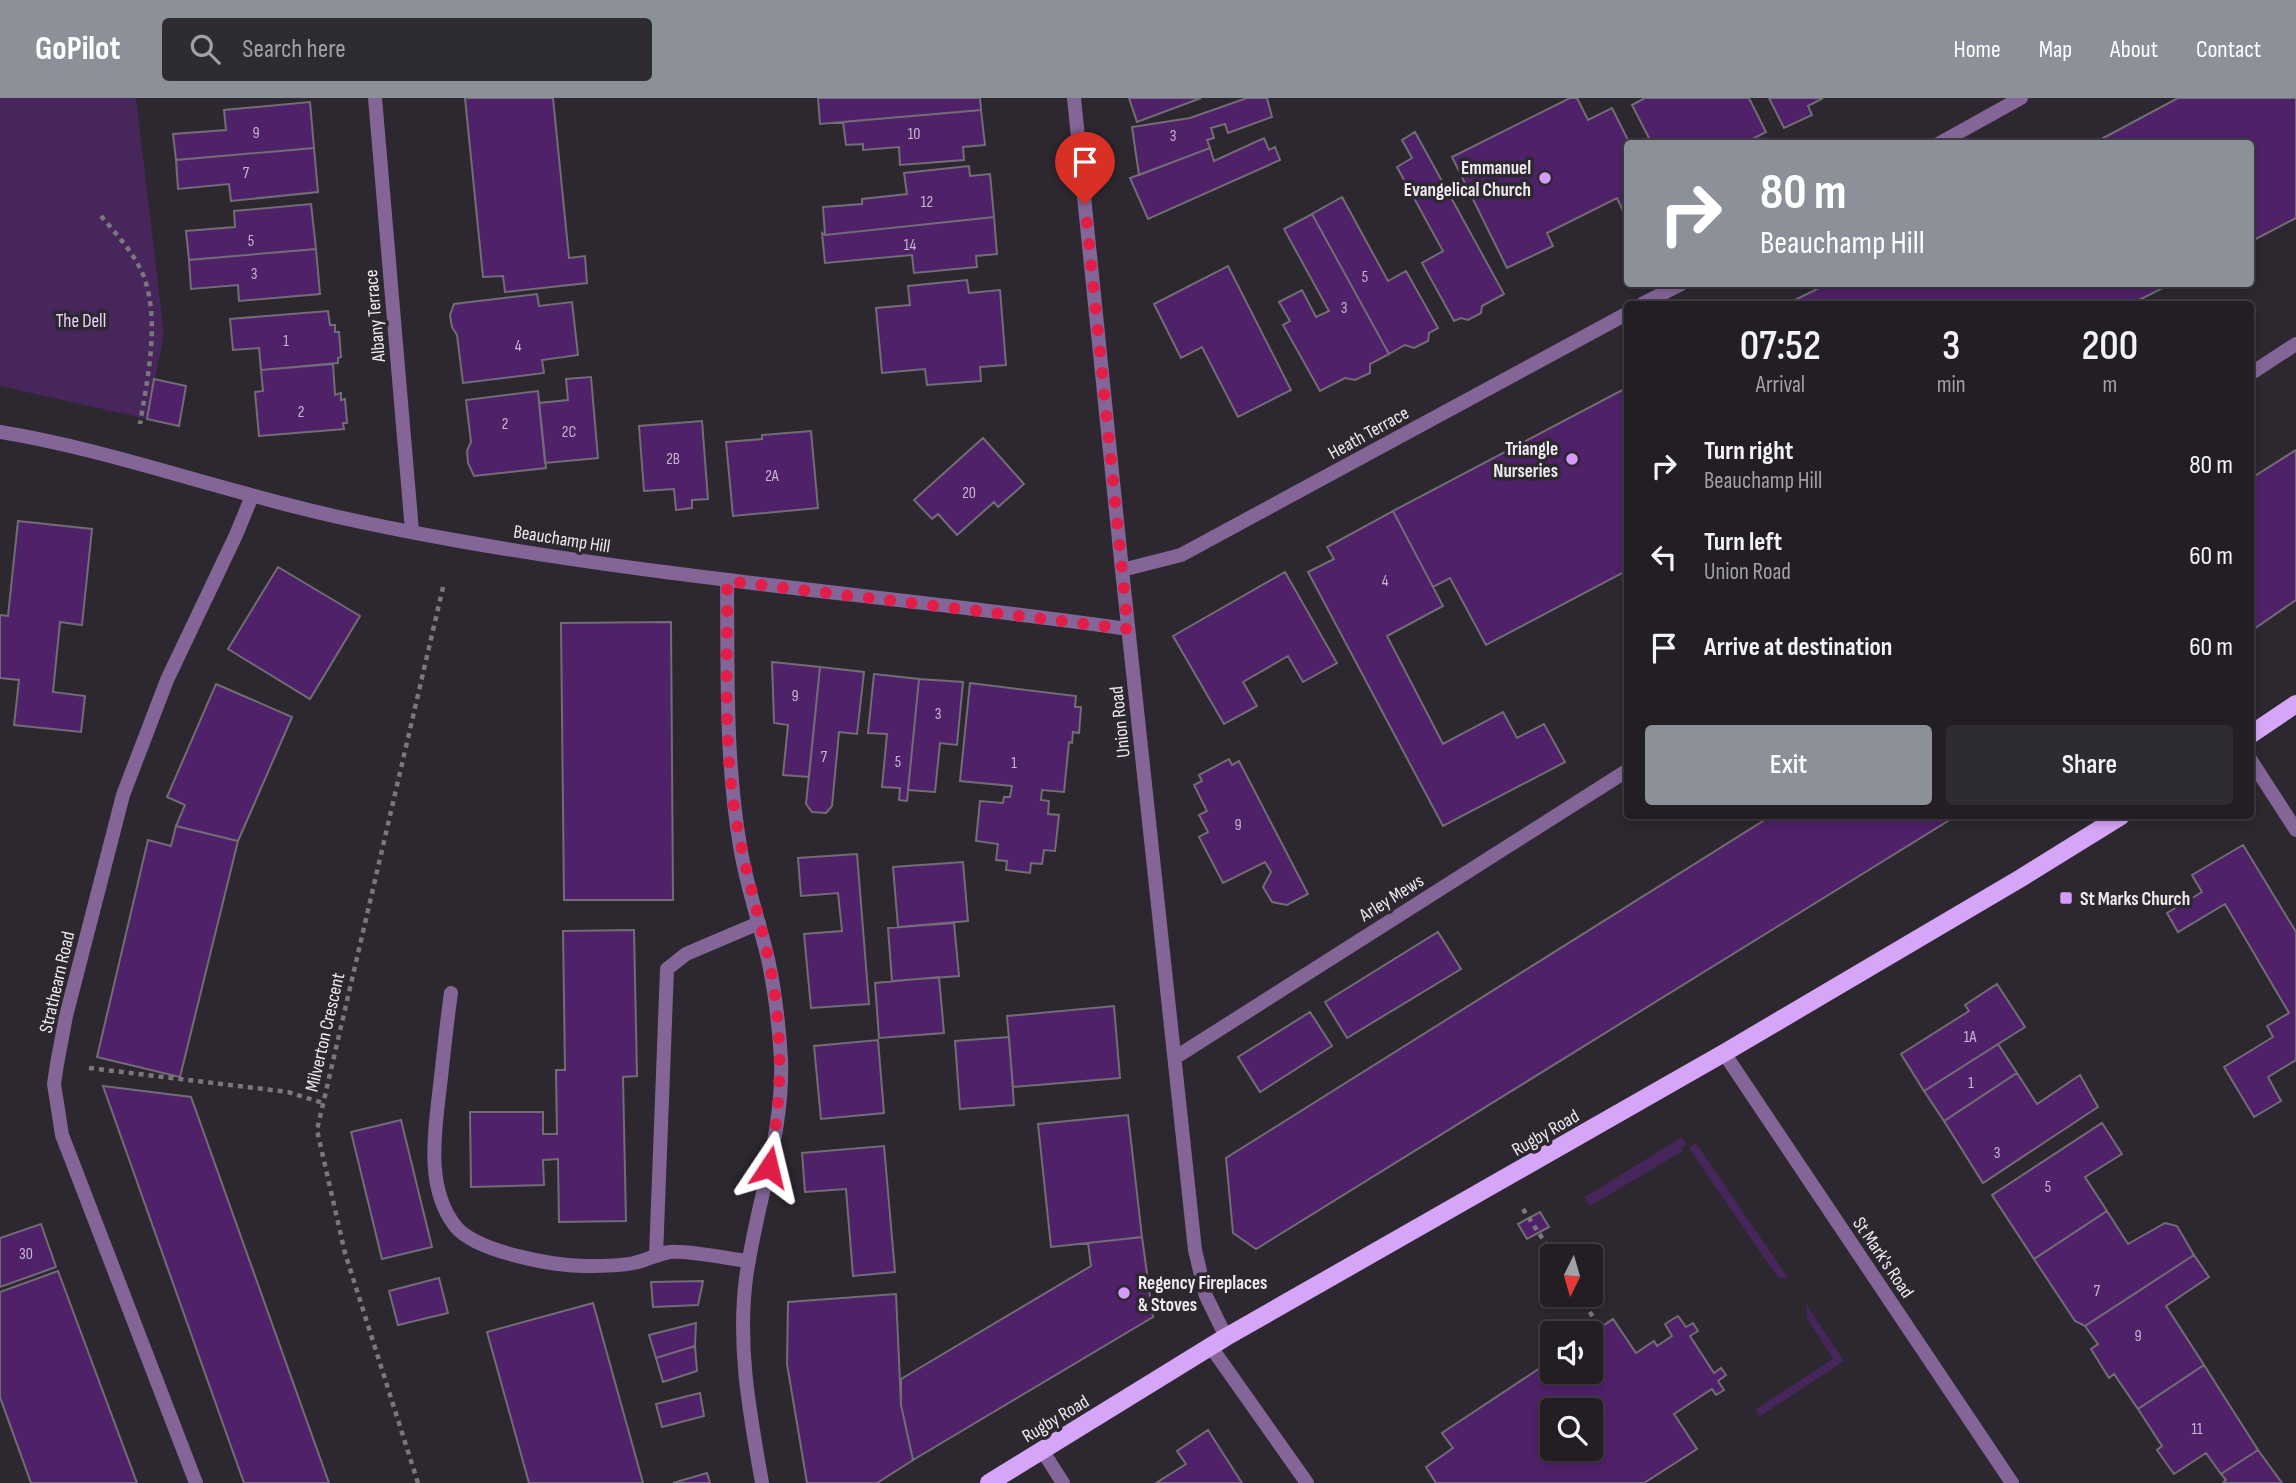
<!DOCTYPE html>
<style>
:root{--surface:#221e24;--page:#2e2b31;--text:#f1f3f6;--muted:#a2a2a6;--line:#3f3c41;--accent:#8c9099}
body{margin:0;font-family:"Sofia Sans Condensed",sans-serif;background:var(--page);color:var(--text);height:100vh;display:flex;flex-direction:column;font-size:26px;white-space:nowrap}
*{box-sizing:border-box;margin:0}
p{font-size:23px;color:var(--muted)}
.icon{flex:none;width:38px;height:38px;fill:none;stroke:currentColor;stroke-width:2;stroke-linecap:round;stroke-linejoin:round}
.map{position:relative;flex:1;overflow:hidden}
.side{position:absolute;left:1624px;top:203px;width:630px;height:518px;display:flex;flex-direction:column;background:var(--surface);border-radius:7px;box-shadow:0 4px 10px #0003,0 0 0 2px var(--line)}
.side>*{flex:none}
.top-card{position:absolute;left:1624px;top:42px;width:630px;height:147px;border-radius:7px;box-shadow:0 4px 10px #0003,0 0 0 2px var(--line);background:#8c9099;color:#fff;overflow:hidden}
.needle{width:46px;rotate:185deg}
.buttons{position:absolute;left:1540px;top:1146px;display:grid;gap:14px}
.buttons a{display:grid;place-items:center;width:63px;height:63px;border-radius:7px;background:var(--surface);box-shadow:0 4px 10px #0003,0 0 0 2px var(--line);font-size:35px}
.pin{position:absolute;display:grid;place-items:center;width:60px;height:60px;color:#fff;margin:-72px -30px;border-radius:50% 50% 50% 0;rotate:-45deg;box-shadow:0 0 7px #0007}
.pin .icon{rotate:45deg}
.me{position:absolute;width:77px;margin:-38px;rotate:10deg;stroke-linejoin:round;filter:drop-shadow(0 0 5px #0008)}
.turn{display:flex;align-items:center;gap:24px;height:147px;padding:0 21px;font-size:32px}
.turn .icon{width:91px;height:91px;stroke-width:2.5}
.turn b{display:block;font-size:49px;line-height:60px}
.eta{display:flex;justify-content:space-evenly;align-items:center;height:119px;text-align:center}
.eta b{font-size:42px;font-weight:600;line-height:49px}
.button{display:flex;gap:14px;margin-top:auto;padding:14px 21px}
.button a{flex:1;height:80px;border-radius:7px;background:var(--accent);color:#fff;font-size:28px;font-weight:600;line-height:80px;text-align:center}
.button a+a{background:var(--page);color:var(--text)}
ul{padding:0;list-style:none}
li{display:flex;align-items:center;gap:21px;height:91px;padding:0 21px}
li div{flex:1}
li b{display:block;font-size:26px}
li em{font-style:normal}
header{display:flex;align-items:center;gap:42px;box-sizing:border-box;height:98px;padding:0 35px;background:var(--accent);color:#fff}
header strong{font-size:33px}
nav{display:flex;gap:38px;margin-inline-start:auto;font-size:24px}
.search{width:490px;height:63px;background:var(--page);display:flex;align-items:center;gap:18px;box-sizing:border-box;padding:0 24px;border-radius:7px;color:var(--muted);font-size:26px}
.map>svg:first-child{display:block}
.green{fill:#47265b}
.building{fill:#4f2169;stroke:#726c76;stroke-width:2;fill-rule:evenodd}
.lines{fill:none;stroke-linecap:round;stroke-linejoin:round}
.path{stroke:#7b777e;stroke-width:4.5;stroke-dasharray:5 5;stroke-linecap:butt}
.service{stroke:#836597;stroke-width:14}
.minor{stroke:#836597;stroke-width:14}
.primary{stroke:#d6a5f8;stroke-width:18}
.route{stroke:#e11d48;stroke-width:12;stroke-dasharray:0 21.6}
.poi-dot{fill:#d59cfb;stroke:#2d2830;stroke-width:2.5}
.labels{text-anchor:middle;stroke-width:7;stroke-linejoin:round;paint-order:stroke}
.number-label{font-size:16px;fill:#c6b7ce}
.poi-label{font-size:19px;font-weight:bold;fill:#ede9ef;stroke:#2d2830;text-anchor:end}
.street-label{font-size:19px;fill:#ede9ef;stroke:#2d2830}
.park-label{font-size:19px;fill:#e9d1fb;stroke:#2d2830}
</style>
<header>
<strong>GoPilot</strong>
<div class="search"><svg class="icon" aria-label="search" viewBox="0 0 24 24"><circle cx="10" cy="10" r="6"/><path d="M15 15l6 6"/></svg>Search here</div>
<nav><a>Home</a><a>Map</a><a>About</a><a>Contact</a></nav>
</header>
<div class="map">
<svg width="2296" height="1385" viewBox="0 0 2296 1385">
<rect width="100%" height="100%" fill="#2d2830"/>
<path class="green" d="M 0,0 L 136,0 L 164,236 L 147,321 L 0,288 Z
M 1682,1039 L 1686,1046 L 1681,1049 L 1683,1053 L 1590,1108 L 1585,1099 Z
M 1696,1045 L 1788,1180 L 1780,1180 L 1774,1174 L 1689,1050 Z
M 1806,1206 L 1844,1263 L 1760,1318 L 1756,1311 L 1833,1261 L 1807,1220 Z"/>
<path class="building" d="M 465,0 L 553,0 L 569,160 L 585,158 L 587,185 L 505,194 L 503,178 L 483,179 Z
M 818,0 L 980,0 L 981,12 L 820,26 Z
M 1129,0 L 1201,0 L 1137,24 Z
M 1247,0 L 1267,0 L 1272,19 L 1228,35 L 1225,26 L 1211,30 L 1214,40 L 1207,42 L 1210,50 L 1139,77 L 1132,29 L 1190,20 Z
M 1570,0 L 1577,0 L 1588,22 L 1612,10 L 1630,46 L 1628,46 L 1628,116 L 1625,117 L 1617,100 L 1547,135 L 1553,148 L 1507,170 L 1452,59 Z
M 1645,0 L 1749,0 L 1766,34 L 1743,46 L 1652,46 L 1632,7 Z
M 1769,0 L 1823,0 L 1808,8 L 1812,17 L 1784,30 Z
M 2178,0 L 2296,0 L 2296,120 L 2250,144 L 2250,46 L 2092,46 Z
M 310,4 L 314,50 L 176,62 L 173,36 L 226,32 L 224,12 Z
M 981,12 L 985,47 L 963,49 L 964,62 L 900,67 L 899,49 L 863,52 L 863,46 L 846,47 L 843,24 Z
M 1415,34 L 1504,196 L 1482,208 L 1481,215 L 1468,222 L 1461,220 L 1454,223 L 1422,165 L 1443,153 L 1397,69 L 1412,60 L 1402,42 Z
M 1264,40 L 1269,52 L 1275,49 L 1280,62 L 1148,121 L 1130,80 L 1210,50 L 1214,63 Z
M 314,50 L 318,94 L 231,103 L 229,86 L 178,91 L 176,62 Z
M 969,68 L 970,78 L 990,76 L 994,119 L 825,137 L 823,109 L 862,106 L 862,101 L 907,96 L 904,75 Z
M 1342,99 L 1388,183 L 1406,173 L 1438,230 L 1429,235 L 1428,243 L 1414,250 L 1405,247 L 1389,256 L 1312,116 Z
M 311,106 L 316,151 L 189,162 L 186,133 L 235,129 L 234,113 Z
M 1312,116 L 1389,256 L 1370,266 L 1370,275 L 1355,282 L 1345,280 L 1320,293 L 1283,227 L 1290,223 L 1279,204 L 1302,192 L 1316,219 L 1329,213 L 1284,131 Z
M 994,119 L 997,156 L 976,158 L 977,169 L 914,175 L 912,157 L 825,165 L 822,135 L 825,137 Z
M 316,151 L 320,196 L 239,203 L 238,187 L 191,191 L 189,162 Z
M 1228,168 L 1291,292 L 1238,319 L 1202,249 L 1181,260 L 1154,206 Z
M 967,182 L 969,195 L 1000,192 L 1006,267 L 980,269 L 981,283 L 927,287 L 925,271 L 882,275 L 876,210 L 910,207 L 908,188 Z
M 1827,186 L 2171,186 L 2131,206 L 1787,206 Z
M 537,196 L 539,208 L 572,204 L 578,257 L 542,262 L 544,275 L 463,285 L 457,237 L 452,229 L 450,217 L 454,206 Z
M 328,213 L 330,227 L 335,227 L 335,234 L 339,234 L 341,259 L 338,260 L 338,265 L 261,272 L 259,250 L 233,252 L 230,221 Z
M 333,266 L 335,297 L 341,295 L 341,302 L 345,301 L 347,325 L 343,325 L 344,331 L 259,338 L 255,294 L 263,293 L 261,272 Z
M 591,279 L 598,360 L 545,365 L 539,305 L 568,302 L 566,281 Z
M 154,281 L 186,288 L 179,328 L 147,321 Z
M 1628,289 L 1628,472 L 1486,547 L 1450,480 L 1433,489 L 1393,413 Z
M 538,293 L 546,370 L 474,378 L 468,365 L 467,353 L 471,344 L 466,302 Z
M 702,323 L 708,401 L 692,402 L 692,410 L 676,412 L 674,391 L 644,393 L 639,328 Z
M 811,333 L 818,410 L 733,418 L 726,344 L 762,341 L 762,337 Z
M 983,340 L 1024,386 L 998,409 L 994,404 L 957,437 L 938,416 L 932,421 L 914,402 Z
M 2296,352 L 2296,502 L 2254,531 L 2250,526 L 2250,381 Z
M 1393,413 L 1443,508 L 1387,538 L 1443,646 L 1503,614 L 1517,640 L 1544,626 L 1565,664 L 1443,728 L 1308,474 L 1334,461 L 1327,449 Z
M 18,423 L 92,431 L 82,527 L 60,524 L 53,594 L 85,598 L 81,634 L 14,627 L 19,582 L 0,580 L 0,517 L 8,518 Z
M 278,469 L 360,518 L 310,601 L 228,551 Z
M 1285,474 L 1337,565 L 1303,584 L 1288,558 L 1243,584 L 1257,608 L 1224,626 L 1173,538 Z
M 671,524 L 673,802 L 564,802 L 561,525 Z
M 772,564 L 820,569 L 809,679 L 783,677 L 788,627 L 774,625 Z
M 820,569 L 864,574 L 857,636 L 839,634 L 832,708 L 826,715 L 812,714 L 806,706 Z
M 874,576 L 919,581 L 907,703 L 899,702 L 900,690 L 882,689 L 887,636 L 868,635 Z
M 919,581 L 963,584 L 957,647 L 940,645 L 935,694 L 908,692 Z
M 970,585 L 1076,598 L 1075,609 L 1081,609 L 1079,635 L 1073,634 L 1072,645 L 1069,644 L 1064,694 L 1042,692 L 1041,702 L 1049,703 L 1048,716 L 1059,717 L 1055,753 L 1044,752 L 1042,766 L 1031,765 L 1030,775 L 1006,772 L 1007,763 L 996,762 L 998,746 L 976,743 L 980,703 L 1003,705 L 1004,699 L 1010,699 L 1012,688 L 960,683 Z
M 216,586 L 292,619 L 238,743 L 176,728 L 185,707 L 167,699 Z
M 1229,661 L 1232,667 L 1239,663 L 1308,796 L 1287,807 L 1272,804 L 1263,789 L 1271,774 L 1265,764 L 1223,785 L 1199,739 L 1208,734 L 1199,717 L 1207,713 L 1194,687 L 1202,683 L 1199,677 Z
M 1771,718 L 1956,718 L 1256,1151 L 1233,1135 L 1226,1060 Z
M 176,728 L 238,743 L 180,979 L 97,959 L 148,742 L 171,748 Z
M 2243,747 L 2296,834 L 2296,962 L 2268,979 L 2281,1003 L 2254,1019 L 2224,969 L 2273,939 L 2267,928 L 2289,915 L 2225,806 L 2178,834 L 2167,815 L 2202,794 L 2192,777 Z
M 857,756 L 869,906 L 811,910 L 804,836 L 842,833 L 838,795 L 801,798 L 798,760 Z
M 963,764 L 968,823 L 898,829 L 893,769 Z
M 954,825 L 959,878 L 892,883 L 888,830 Z
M 634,832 L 637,978 L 623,979 L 626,1123 L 559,1124 L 558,1061 L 543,1062 L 544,1087 L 471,1089 L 470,1014 L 543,1014 L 543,1036 L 557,1036 L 556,972 L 565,972 L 563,833 Z
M 1438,834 L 1461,871 L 1347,940 L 1325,904 Z
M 939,879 L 944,935 L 879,940 L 875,885 Z
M 1997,886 L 2025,929 L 1924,993 L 1901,956 L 1969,913 L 1965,907 Z
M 1114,908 L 1120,980 L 1013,989 L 1007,918 Z
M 1310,914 L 1332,948 L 1260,994 L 1238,959 Z
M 1009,939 L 1014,1007 L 960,1011 L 955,943 Z
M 878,942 L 884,1015 L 821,1021 L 814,948 Z
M 1998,946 L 2017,975 L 1944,1023 L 1924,993 Z
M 2017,975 L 2037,1006 L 2080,977 L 2098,1009 L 1983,1085 L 1944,1023 Z
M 103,988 L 191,999 L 329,1385 L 244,1385 Z
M 1128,1017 L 1142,1139 L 1051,1149 L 1038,1026 Z
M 401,1022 L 432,1149 L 382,1161 L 351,1034 Z
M 2102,1025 L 2122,1056 L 2085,1079 L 2107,1113 L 2034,1161 L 1992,1097 Z
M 884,1048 L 895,1174 L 853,1178 L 846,1091 L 805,1094 L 802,1055 Z
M 2107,1113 L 2128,1146 L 2165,1125 L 2177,1128 L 2194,1157 L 2085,1228 L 2075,1223 L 2034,1161 Z
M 1540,1114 L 1549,1129 L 1527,1141 L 1518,1126 Z
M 41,1126 L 56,1169 L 0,1189 L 0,1140 Z
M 1142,1139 L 1153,1219 L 913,1362 L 901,1307 L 901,1281 L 1091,1168 L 1088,1145 Z
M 2194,1157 L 2209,1179 L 2166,1208 L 2204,1267 L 2138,1311 L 2114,1276 L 2109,1280 L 2091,1251 L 2098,1246 L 2085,1228 Z
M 58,1173 L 137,1385 L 31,1385 L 0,1299 L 0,1194 Z
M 439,1180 L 448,1215 L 398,1227 L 389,1193 Z
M 703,1183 L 698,1207 L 653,1209 L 651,1184 Z
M 896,1196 L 901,1307 L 913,1362 L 877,1385 L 807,1385 L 787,1266 L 788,1204 Z
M 593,1205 L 643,1385 L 529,1385 L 487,1234 Z
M 1678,1218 L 1686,1229 L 1693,1225 L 1698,1233 L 1690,1238 L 1714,1275 L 1721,1270 L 1726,1277 L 1718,1283 L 1724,1292 L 1716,1297 L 1712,1291 L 1674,1316 L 1697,1351 L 1644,1385 L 1436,1385 L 1426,1369 L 1453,1350 L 1442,1335 L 1552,1262 L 1552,1274 L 1591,1274 L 1591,1236 L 1613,1221 L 1636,1255 L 1654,1243 L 1657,1248 L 1672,1238 L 1665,1226 ZM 1552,1312 L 1591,1312 L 1591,1351 L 1552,1351 Z
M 696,1225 L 695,1248 L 656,1260 L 649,1237 Z
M 695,1248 L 697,1273 L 663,1284 L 656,1260 Z
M 2204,1267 L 2258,1352 L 2221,1376 L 2206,1355 L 2174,1376 L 2157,1352 L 2162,1348 L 2138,1311 Z
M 700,1295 L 704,1318 L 662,1329 L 656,1306 Z
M 1208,1332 L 1242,1385 L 1156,1385 L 1186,1366 L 1177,1353 Z
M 2258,1352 L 2282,1385 L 2223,1385 L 2226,1382 L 2221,1376 Z
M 707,1375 L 710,1385 L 673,1385 Z"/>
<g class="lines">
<path class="path" d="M 101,118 C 118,138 138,159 146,185 C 159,229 147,283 140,326
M 89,970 L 288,994 L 323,1005
M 1523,1111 L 1554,1158
M 1579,1197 L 1600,1230
M 418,1385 L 345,1155 L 317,1032 L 444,485"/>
<path class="service" d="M 2250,276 L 2296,246
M 451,895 C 447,923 444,951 441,979 C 436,1027 423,1088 456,1129 C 477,1154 554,1168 586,1168 C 602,1168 619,1168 634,1165 C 646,1162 658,1156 670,1154 C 686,1152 731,1161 749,1163
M 656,1158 L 667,871 L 686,856 L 759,825
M 1211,1249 L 1307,1385
M 1042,1352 L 1063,1385"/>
<path class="minor" d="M 375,0 L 412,433
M 1074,0 L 1122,472 L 1195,1152 L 1206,1198 L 1226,1239
M 1938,46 L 2021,0
M 1642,206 L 1681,186
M 0,334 C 86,348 168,375 251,397 C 318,416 386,430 454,442 C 677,482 903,499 1128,531
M 1122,472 L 1181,457 L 1628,215
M 727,483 C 728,572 725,659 740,748 C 746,786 759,823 768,861 C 775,893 779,928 781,961 C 784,1036 756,1106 746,1180 C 737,1250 750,1316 762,1385
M 2250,661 L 2296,732
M 1724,955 L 2012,1385
M 1176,959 L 1628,672
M 196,1385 L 62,1037 L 54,986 L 57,966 L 66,918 L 123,697 L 167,582 L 236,437 L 252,398"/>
<path class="primary" d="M 2250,637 L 2296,606
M 989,1385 L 1226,1239 L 1724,955 L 2021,780 L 2121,718"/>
</g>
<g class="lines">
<path class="route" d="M 769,1069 C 783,1000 783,931 769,863 C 757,808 740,756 733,701 C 723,629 728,556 727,483 L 1128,531 L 1085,106"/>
</g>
<g class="poi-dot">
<circle cx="1545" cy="80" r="7"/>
<circle cx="1572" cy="361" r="7"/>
<rect x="2059" y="793" width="14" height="14" rx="3.5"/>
<circle cx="1124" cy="1195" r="7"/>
</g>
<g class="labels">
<g class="number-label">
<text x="256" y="40">9</text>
<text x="914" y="41">10</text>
<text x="1173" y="43">3</text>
<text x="246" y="80">7</text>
<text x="927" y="109">12</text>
<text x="251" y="148">5</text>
<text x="910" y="152">14</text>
<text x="254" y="181">3</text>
<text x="1365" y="184">5</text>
<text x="1344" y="215">3</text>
<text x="286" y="248">1</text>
<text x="518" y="253">4</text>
<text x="301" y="319">2</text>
<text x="505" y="331">2</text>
<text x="569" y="339">2C</text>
<text x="673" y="366">2B</text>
<text x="772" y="383">2A</text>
<text x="969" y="400">20</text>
<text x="1385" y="488">4</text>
<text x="795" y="603">9</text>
<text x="938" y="621">3</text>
<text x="824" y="664">7</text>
<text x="898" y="669">5</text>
<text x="1014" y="670">1</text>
<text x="1238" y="732">9</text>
<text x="1970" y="944">1A</text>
<text x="1971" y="990">1</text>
<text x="1997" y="1060">3</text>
<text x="2048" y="1094">5</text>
<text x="26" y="1161">30</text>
<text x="2097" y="1198">7</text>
<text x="2138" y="1243">9</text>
<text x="2197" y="1336">11</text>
</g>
<g class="poi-label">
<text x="1531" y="76">Emmanuel<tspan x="1531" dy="22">Evangelical Church</tspan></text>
<text x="1558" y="357">Triangle<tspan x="1558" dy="22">Nurseries</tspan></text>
<text x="2080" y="807" text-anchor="start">St Marks Church</text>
<text x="1138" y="1191" text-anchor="start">Regency Fireplaces<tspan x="1138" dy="22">&amp; Stoves</tspan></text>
</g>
<g class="street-label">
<text transform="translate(374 218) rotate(-95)" y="7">Albany Terrace</text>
<text transform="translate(1368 334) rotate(-29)" y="7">Heath Terrace</text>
<text transform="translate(562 440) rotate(9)" y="7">Beauchamp Hill</text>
<text transform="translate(1119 624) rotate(-96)" y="7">Union Road</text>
<text transform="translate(1391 799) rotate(-32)" y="7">Arley Mews</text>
<text transform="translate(56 884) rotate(-77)" y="7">Strathearn Road</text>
<text transform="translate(324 934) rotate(-77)" y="7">Milverton Crescent</text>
<text transform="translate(1545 1034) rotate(-30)" y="7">Rugby Road</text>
<text transform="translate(1884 1159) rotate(56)" y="7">St Mark's Road</text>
<text transform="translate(1055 1320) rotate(-31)" y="7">Rugby Road</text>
</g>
<g class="park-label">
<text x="81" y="229">The Dell</text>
</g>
</g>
</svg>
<div class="buttons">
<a><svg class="needle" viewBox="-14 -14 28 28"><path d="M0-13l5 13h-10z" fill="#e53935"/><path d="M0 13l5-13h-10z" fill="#a2a2a6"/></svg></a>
<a><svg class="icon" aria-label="sound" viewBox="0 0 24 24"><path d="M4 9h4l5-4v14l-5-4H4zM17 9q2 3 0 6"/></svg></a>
<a><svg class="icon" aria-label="search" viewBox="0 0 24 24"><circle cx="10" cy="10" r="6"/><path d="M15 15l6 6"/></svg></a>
</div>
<div class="pin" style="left:1085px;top:106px;background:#d93025"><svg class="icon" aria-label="arrive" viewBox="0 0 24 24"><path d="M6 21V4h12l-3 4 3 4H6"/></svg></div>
<svg class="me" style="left:769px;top:1069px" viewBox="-20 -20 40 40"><path d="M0-17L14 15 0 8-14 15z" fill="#e11d48" stroke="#fff" stroke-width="4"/></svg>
<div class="top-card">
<div class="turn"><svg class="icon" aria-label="right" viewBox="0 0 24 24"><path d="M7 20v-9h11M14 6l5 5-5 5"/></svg><div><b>80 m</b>Beauchamp Hill</div></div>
</div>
<section class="side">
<div class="eta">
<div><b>07:52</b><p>Arrival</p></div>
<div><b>3</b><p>min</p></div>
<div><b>200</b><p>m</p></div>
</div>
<ul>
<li><svg class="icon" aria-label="right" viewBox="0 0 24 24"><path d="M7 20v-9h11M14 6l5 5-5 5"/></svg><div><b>Turn right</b><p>Beauchamp Hill</p></div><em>80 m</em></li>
<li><svg class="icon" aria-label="left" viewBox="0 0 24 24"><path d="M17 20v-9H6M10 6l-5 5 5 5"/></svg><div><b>Turn left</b><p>Union Road</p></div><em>60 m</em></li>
<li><svg class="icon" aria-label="arrive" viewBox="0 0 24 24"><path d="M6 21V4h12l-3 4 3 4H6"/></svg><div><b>Arrive at destination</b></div><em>60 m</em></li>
</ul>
<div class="button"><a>Exit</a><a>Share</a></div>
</section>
</div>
